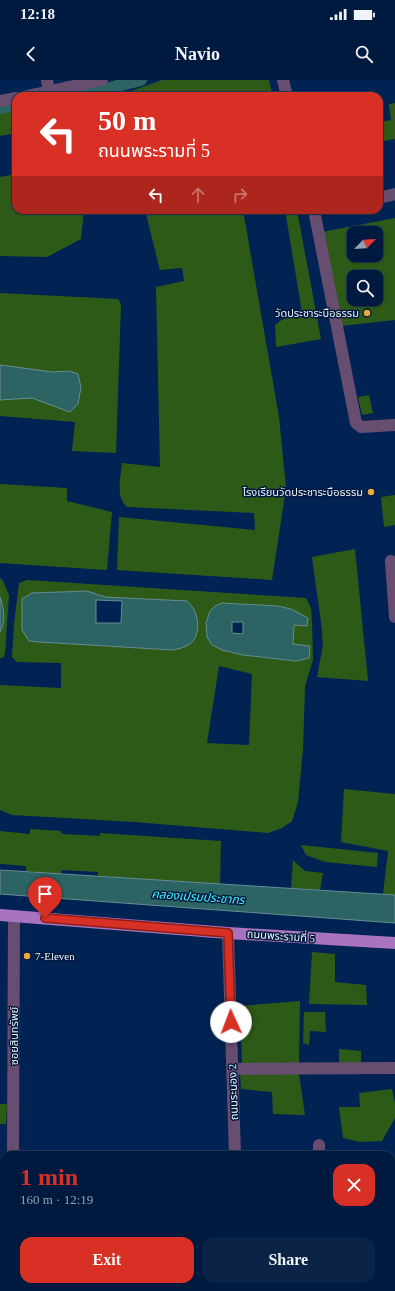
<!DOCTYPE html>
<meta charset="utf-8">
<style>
:root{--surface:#001a3f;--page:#0a2346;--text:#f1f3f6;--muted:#95a1b0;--line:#223859;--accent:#d93025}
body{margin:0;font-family:"Times New Roman","Noto Sans Thai",serif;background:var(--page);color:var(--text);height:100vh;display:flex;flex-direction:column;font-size:15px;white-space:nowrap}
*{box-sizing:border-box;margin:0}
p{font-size:13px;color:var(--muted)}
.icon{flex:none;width:22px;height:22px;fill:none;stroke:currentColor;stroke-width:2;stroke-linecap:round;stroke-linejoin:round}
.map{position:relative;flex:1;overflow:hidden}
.drawer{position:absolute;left:0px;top:1071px;width:395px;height:140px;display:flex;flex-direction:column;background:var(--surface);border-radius:12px 12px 0 0;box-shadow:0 1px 3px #0004,0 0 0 1px var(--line)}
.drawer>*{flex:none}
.top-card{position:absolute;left:12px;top:12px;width:371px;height:122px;border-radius:12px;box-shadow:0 1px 3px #0004,0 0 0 1px var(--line);background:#d93025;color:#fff;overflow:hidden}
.needle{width:26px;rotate:66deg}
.tools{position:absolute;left:347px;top:146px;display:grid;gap:8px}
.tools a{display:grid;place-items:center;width:36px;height:36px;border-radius:8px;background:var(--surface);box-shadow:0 1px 3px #0004,0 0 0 1px var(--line);font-size:20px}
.pin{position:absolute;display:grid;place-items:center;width:34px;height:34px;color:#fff;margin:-41px -17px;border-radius:50% 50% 50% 0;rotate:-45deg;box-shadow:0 0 4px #0007}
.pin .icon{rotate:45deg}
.me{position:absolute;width:44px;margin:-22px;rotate:358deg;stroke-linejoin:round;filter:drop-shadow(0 0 3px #0008)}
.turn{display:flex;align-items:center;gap:14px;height:84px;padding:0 20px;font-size:18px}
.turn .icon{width:52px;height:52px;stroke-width:2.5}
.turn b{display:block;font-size:28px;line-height:34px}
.lanes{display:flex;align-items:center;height:38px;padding:0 20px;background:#0003;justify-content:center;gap:20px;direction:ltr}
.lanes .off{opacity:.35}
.round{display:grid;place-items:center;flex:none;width:42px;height:42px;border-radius:12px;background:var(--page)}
.overview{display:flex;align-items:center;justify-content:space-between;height:68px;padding:0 20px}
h1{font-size:24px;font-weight:800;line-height:30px;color:var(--accent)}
.button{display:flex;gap:8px;margin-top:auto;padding:8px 20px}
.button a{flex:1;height:46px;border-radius:12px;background:var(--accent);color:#fff;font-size:16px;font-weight:800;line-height:46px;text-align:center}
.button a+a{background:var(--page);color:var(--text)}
.status{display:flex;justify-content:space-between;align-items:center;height:28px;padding:0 20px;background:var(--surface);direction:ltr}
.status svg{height:11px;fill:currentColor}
header{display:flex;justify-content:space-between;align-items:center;height:52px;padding:0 20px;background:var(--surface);font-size:18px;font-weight:800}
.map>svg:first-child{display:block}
.green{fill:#2e5a17;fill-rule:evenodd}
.water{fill:#2c6363;stroke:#668e90;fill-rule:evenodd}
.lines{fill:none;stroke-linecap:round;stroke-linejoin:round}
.canal{stroke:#2c6363;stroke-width:12}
.minor{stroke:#674e71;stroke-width:12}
.major{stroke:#a973bd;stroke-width:12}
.route-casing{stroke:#8d1f18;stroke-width:10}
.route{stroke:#d93025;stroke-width:7}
.poi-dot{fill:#ebaa39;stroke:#001a3f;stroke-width:1.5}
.labels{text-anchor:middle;stroke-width:3;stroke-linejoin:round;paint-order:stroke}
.poi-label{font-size:11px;fill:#eef3f9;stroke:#001a3f;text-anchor:end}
.street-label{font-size:11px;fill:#eef3f9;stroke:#001a3f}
.water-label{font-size:12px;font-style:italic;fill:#44f6f9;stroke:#001a3f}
</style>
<div class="status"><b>12:18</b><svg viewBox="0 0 49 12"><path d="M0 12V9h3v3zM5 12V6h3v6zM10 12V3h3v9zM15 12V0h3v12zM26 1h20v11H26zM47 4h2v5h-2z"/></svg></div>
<header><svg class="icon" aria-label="back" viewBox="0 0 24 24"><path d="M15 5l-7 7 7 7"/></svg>Navio<svg class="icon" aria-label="search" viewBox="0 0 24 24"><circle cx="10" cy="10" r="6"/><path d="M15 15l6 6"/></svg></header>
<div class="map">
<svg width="395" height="1211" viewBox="0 0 395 1211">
<rect width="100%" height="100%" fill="#002354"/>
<path class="green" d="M 162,0 L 269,0 L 273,16 L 101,16 L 134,10 Z
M 395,23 L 395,59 L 384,61 L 380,42 L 391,40 L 389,24 Z
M 16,30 L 16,53 L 0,56 L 0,33 Z
M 16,94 L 16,130 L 84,130 L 81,159 L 47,177 L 0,176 L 0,97 Z
M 145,130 L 243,130 L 279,337 L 286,408 L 272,500 L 117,490 L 119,437 L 255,450 L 254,433 L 127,427 C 115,417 121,396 122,383 L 160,387 L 156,207 L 184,201 L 182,188 L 160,190 Z
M 285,130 L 297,130 L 321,259 L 276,267 L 275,245 L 283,239 L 302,232 Z
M 395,138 L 395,240 L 341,246 L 322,152 ZM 354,153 L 376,153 L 376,175 L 354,175 ZM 354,197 L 376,197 L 376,219 L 354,219 Z
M 0,213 L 118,219 L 121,224 L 116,373 L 72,371 L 75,342 L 0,336 Z
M 369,315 L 373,333 L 362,335 L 358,317 Z
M 0,404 L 67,408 L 67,421 L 112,432 L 107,490 L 0,483 Z
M 395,415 L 395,445 L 384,447 L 381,417 Z
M 355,469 L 368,601 L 317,597 L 323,565 L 321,542 L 312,477 Z
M 0,499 L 2,499 L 9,515 L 5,574 L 3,578 L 0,578 Z
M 27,500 L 306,518 L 311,528 L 312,541 L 313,580 L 305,606 L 303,669 L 298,722 L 292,741 L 282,748 L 268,753 L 134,742 L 12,735 L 0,730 L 0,605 L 61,608 L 61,583 L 17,582 L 12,577 L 14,544 L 19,503 ZM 87,511 L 105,517 L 187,521 L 173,570 L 39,562 L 29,560 L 32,513 ZM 222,523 L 278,526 L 291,529 L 294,545 L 293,565 L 296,581 C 268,578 238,577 212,565 ZM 219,586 L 252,594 L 249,665 L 207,663 Z
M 344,709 L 395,714 L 395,815 L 383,814 L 388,771 L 341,762 Z
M 30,749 L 61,751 L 62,754 L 100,756 L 100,753 L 221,761 L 220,804 L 98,796 L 98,792 L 62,790 L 61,794 L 26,791 L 26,786 L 0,784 L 0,751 L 30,754 Z
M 301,765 L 378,773 L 377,787 L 325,782 L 306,775 Z
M 293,780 L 305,791 L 323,793 L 320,810 L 291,808 Z
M 312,872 L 335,874 L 335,902 L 366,905 L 367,925 L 309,924 Z
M 300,921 L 299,983 L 242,986 L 240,926 Z
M 304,932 L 325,932 L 326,952 L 310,951 L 309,965 L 303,963 Z
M 339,969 L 361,971 L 361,983 L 339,983 Z
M 240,993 L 299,994 L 305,1035 L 273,1034 L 272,1012 L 241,1009 Z
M 392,1009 L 395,1024 L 395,1038 L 382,1061 L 360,1062 L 343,1058 L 339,1027 L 360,1027 L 359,1013 Z
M 0,1024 L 7,1024 L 6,1044 L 0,1044 Z
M 0,1119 L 4,1119 L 4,1207 L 78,1207 L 78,1211 L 0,1211 Z
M 395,1205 L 395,1211 L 247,1211 L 247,1207 L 391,1207 L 391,1206 Z"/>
<path class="water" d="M 0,285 L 53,292 L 69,291 L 78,294 L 81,307 L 78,324 L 70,332 L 32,318 L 0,320 Z
M 87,511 L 105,517 L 187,521 C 189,523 192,526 193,528 C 200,539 200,559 188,565 C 183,568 178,569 173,570 L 39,562 L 29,561 L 22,550 L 22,519 L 32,513 ZM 96,520 L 122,521 L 121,543 L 96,543 Z
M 0,517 C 4,527 6,543 0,552 Z
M 222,523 L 278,526 L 291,529 L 308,538 L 307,546 L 294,545 L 293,564 L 310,566 L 309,578 L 296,581 L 243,575 L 222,570 L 212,565 L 207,557 L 206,543 L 210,531 L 215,526 ZM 232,542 L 243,542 L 243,554 L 232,553 Z
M 0,790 L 395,815 L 395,843 L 0,814 Z"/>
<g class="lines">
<path class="canal" d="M 70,16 L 90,13 L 141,0
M 0,28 L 16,25"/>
<path class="minor" d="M 47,0 L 49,12
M 283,0 L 287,16
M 27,16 L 102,0
M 0,21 L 16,18
M 379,118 L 395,114
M 314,130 L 356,343 L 361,347 L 395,345
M 391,481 L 395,537
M 228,853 L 235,1075
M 232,989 L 395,988
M 319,1065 L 319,1075
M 13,1075 L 14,836
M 239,1207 L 239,1211"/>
<path class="major" d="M 0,835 L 228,853 L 395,863"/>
</g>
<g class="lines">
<g class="route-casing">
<path id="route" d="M 45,838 L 228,853 L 231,942"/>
</g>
<use href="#route" class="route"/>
</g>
<g class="poi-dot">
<circle cx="367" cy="233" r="4"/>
<circle cx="371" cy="412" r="4"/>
<circle cx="27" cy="876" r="4"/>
</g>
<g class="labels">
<g class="poi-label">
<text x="359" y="237">วัดประชาระบือธรรม</text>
<text x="363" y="416">โรงเรียนวัดประชาระบือธรรม</text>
<text x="35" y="880" text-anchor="start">7-Eleven</text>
</g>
<g class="street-label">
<text transform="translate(281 856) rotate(4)" y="4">ถนนพระรามที่ 5</text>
<text transform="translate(14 956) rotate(-90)" y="4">ซอยสินทรัพย์</text>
<text transform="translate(233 1012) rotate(-92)" y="4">ถนนระนอง 2</text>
</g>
<g class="water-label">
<text transform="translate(198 817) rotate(4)" y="4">คลองเปรมประชากร</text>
</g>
</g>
</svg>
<div class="tools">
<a><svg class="needle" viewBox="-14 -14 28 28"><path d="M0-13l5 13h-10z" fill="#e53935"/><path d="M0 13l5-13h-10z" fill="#95a1b0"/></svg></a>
<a><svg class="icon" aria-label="search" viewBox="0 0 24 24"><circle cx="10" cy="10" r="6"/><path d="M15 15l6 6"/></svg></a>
</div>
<div class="pin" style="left:45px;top:838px;background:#d93025"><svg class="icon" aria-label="arrive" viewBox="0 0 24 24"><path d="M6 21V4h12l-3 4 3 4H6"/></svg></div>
<svg class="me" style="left:231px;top:942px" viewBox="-20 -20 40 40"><circle r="19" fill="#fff"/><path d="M0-13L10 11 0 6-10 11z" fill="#d93025"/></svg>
<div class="top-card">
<div class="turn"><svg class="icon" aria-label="left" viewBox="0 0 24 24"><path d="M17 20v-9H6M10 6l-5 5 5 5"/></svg><div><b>50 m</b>ถนนพระรามที่ 5</div></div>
<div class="lanes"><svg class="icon" aria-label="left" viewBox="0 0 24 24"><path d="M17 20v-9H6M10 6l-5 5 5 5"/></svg><svg class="icon off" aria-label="ahead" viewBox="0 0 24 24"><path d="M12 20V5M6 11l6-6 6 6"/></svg><svg class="icon off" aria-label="right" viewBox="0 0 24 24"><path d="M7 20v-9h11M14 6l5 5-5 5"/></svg></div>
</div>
<section class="drawer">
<div class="overview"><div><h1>1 min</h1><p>160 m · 12:19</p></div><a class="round" style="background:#d93025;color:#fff"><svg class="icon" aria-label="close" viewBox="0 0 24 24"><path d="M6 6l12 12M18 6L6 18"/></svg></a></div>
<div class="button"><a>Exit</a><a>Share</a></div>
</section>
</div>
